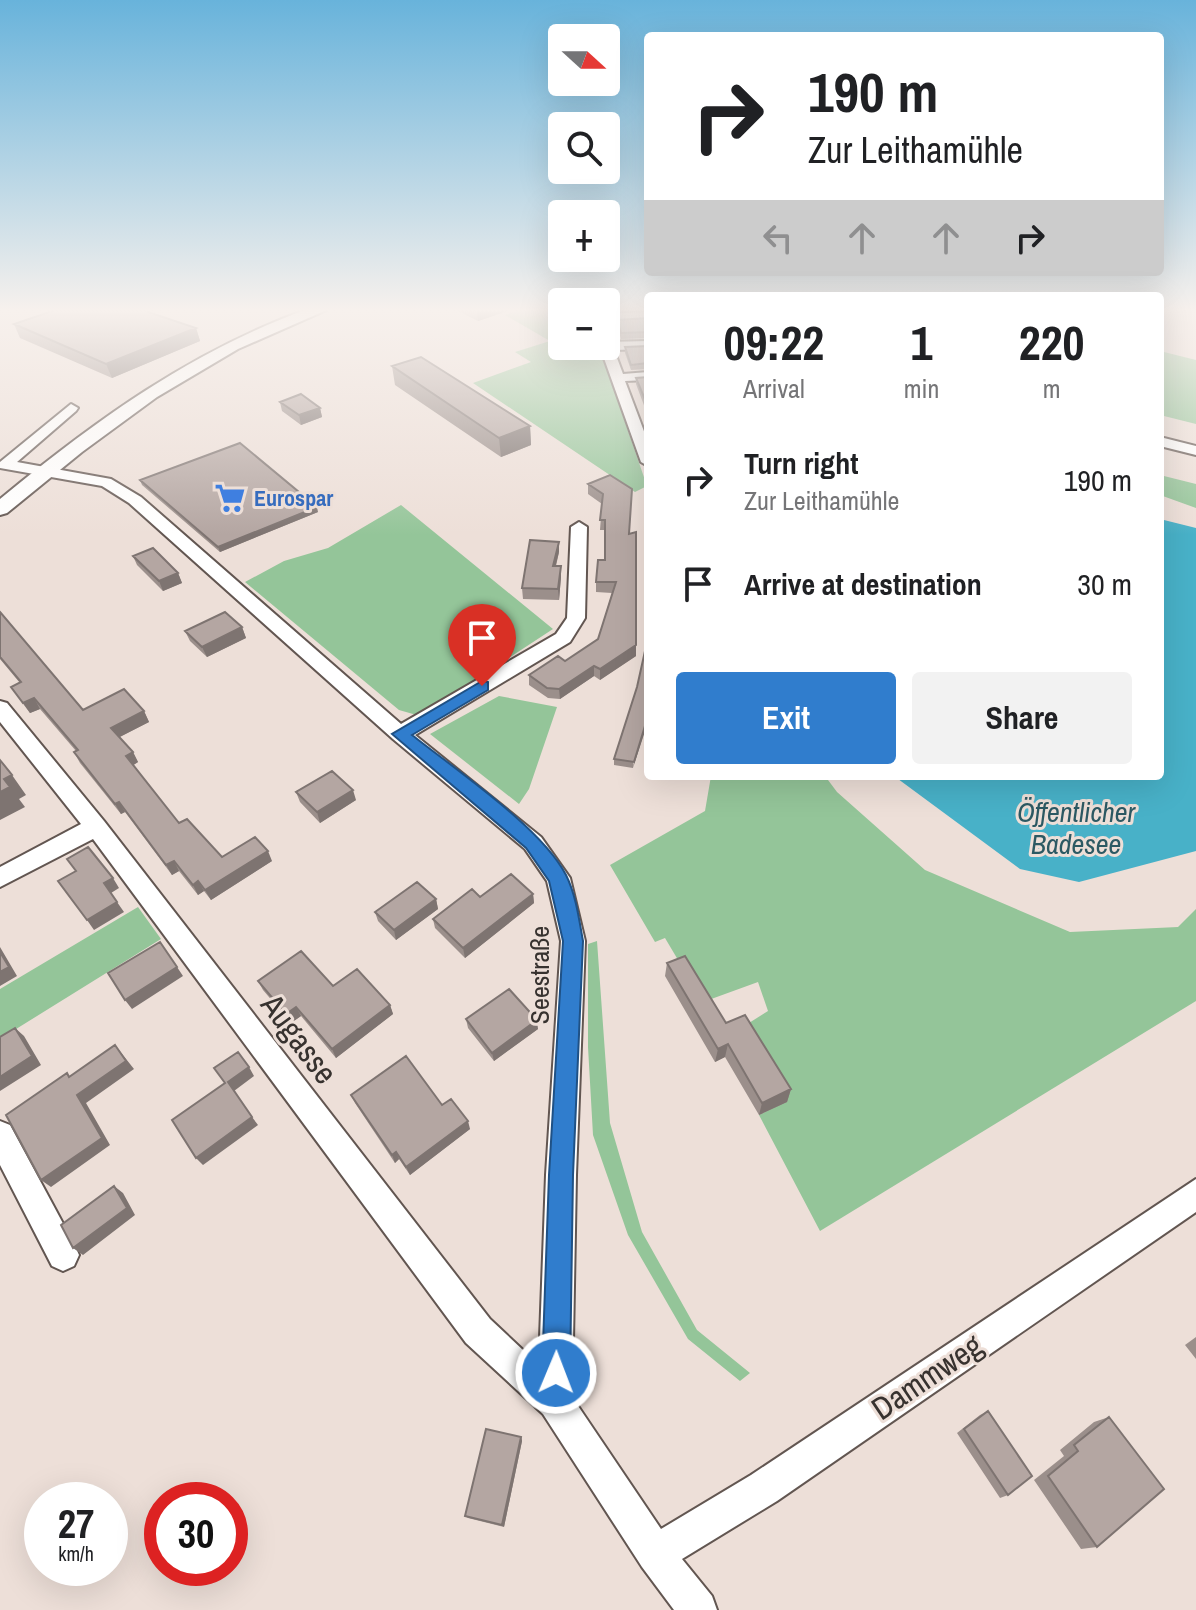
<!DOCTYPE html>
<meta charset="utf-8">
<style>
:root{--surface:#fff;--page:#f2f2f2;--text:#202124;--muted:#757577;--accent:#307dcd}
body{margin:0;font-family:"Archivo Narrow",sans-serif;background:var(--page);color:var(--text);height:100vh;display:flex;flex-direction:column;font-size:30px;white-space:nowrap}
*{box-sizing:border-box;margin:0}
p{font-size:26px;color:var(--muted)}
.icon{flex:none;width:44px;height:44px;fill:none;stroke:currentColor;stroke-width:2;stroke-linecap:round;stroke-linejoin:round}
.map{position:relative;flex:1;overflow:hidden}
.details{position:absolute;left:644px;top:292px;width:520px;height:488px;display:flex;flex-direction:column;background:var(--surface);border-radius:8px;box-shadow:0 8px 32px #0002}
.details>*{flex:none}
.top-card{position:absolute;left:644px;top:32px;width:520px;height:244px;border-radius:8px;box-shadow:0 8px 32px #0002;background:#fff;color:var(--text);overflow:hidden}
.needle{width:52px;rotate:111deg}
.fabs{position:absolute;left:548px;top:24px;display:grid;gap:16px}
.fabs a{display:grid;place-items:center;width:72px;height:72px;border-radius:8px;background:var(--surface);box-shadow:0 8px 32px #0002;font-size:40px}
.speed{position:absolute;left:24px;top:1482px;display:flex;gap:16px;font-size:40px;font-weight:700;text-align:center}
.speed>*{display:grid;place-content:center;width:104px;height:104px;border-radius:50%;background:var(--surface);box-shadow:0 8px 32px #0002;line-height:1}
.speed small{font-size:20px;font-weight:400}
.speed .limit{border:12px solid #d22;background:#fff;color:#111}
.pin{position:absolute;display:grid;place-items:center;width:68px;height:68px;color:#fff;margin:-82px -34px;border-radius:50% 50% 50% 0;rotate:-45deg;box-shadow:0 0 8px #0007}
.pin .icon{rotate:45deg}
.me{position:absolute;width:88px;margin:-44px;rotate:1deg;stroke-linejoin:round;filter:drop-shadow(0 0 6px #0008)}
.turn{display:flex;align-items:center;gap:28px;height:168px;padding:0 32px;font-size:36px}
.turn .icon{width:104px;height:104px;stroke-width:2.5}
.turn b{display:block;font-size:56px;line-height:68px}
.lanes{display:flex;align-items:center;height:76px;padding:0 32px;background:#0003;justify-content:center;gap:40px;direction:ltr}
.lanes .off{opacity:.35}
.eta{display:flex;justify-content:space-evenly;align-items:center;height:136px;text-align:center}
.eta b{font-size:48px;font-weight:700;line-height:56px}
.action{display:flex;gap:16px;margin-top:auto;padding:16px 32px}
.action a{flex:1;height:92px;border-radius:8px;background:var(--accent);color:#fff;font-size:32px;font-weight:700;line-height:92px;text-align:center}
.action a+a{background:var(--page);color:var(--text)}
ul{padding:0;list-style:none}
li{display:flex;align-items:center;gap:24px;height:104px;padding:0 32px}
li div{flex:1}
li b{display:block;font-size:30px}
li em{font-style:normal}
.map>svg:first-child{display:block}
.green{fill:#94c599}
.water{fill:#48b1c8}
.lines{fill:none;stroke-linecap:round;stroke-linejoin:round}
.minor-casing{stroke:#625651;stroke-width:4}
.major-casing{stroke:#625651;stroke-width:4}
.minor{fill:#fff;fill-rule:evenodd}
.major{fill:#fff;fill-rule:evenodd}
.wall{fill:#9b8f8b}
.shaded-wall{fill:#7e7471}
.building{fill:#b4a6a2;stroke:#7e7471;stroke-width:2}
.route{fill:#307dcd;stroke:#1f5185;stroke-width:2}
.labels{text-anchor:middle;stroke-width:6;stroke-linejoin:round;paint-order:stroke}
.far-shop-label{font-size:22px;font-weight:bold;fill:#366cbe;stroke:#eddfd8;text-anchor:start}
.street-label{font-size:26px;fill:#37322f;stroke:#eddfd8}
.water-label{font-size:28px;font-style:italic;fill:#2c5963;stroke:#eddfd8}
.near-street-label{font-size:32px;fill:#37322f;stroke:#eddfd8}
</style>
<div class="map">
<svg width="1196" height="1610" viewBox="0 0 1196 1610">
<rect width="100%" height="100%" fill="#eddfd8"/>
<path class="green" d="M 522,309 L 562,309 L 562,346 L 599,346 L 647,486 L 635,492 L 473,383 L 531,362 L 515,352 L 550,341 L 505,315 Z
M 1160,351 L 1196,360 L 1196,424 L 1160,415 Z
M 1160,475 L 1196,484 L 1196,508 L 1160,495 Z
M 401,505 L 553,629 L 420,716 L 399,710 L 245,582 L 284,561 L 328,548 Z
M 499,696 L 557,707 L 529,789 L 519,804 L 430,734 Z
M 711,776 L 825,776 L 837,792 L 925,870 L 1070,932 L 1178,927 L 1196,909 L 1196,1001 L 820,1231 L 759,1115 L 786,1101 L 741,1028 L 768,1011 L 758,982 L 703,1002 L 665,938 L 655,942 L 610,865 L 705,811 Z
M 138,907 L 161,939 L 0,1039 L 0,989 Z
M 597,941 L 610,1123 L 642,1232 L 697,1330 L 750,1373 L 740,1381 L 688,1339 L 628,1235 L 593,1135 L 588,1047 L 588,944 Z"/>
<path class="water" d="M 1160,519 L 1196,528 L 1196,851 L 1079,882 L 1020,869 L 894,776 L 1160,776 Z"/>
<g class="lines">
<g class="minor-casing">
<path id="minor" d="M 645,312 L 648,313 L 648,319 L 606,322 L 606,314 Z
M 648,341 L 648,349 L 614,350 L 623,374 L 648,372 L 648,380 L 625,381 L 648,442 L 648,466 L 641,462 L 600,347 L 606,346 L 606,342 Z
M 71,404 L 78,408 L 76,411 L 17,462 L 111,479 L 141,497 L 401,724 L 556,634 L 567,618 L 571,527 L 579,522 L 587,527 L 585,618 L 570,642 L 415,735 L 541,837 L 570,878 L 585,941 L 576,1175 L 572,1397 L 661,1529 L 751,1475 L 1196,1179 L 1196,1212 L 777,1501 L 682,1559 L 712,1596 L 717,1610 L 674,1610 L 642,1567 L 543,1414 L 466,1343 L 93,839 L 0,887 L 0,867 L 81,824 L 0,722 L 0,701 L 7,703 L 104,821 L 490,1319 L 539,1365 L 546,1175 L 561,941 L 547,881 L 525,849 L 393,739 L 129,503 L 102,486 L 0,468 L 0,462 Z
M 1160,437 L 1196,446 L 1196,455 L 1160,446 Z
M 0,1121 L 10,1125 L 74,1244 L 79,1255 L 74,1266 L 63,1271 L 52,1266 L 0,1165 Z"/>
</g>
<g class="major-casing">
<path id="major" d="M 308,309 L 329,309 L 238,349 L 157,397 L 82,452 L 7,513 L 0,515 L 0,499 C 95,421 191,351 308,309 Z"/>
</g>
<use href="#minor" class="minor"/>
<use href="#major" class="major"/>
</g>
<path class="wall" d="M 454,309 L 514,309 L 478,321 Z
M 148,312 L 196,328 L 200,341 L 112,378 L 20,338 L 14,324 Z
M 648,318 L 648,338 L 621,339 L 617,325 L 617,320 Z
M 648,346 L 648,369 L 631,370 L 625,353 L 625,347 Z
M 392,366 L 530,426 L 531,445 L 501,457 L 395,385 Z
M 648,377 L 648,408 L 645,408 L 636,384 L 636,378 Z
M 280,402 L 320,408 L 322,417 L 301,425 L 282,411 Z
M 610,475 L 630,534 L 636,656 L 600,680 L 594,676 L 560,699 L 548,698 L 529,685 L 529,675 L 565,661 L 598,639 L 612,593 L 596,592 L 596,582 L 605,560 L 605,530 L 600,530 L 602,504 L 588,494 L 588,484 Z
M 140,480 L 318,512 L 220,552 L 142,485 Z
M 559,552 L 556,566 L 561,566 L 561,577 L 559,600 L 523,599 L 522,588 Z
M 133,556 L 178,573 L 182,583 L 163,591 L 137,565 Z
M 0,612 L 83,710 L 144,711 L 149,722 L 119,737 L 133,752 L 138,762 L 133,765 L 179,823 L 222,857 L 272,861 L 211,900 L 204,891 L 198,895 L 179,871 L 172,875 L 125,812 L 121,814 L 80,763 L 74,752 L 76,751 L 40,709 L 30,713 L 18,697 L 11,687 L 20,683 L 0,659 Z
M 242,627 L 246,638 L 207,657 L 190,641 L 185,631 Z
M 637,687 L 633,768 L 614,765 L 614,759 Z
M 296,792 L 356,800 L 320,823 L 300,802 Z
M 533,894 L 534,903 L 465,958 L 435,928 L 433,919 L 480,897 Z
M 436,899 L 438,909 L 396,940 L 378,921 L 375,912 Z
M 667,963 L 791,1089 L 787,1102 L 759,1115 L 725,1057 L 715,1062 L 665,976 Z
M 258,981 L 333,986 L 390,1005 L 393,1014 L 336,1058 L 301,1016 L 291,1023 L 263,990 Z
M 466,1019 L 538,1029 L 494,1061 L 468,1028 Z
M 351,1095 L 442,1105 L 470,1129 L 410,1175 L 399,1159 L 395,1163 L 355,1103 Z
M 1196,1337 L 1196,1359 L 1185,1345 Z
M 988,1411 L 1008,1495 L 1000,1498 L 957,1433 L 980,1415 Z
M 1109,1417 L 1097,1547 L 1081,1549 L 1034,1480 L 1064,1456 L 1060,1450 L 1094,1422 Z
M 521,1437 L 522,1441 L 504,1527 L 468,1518 L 465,1516 Z"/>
<path class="shaded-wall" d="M 477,309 L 514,309 L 478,321 Z
M 196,328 L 200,341 L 112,378 L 106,364 Z
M 320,408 L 322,417 L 301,425 L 299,415 Z
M 530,426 L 531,445 L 501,457 L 499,438 Z
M 317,507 L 318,512 L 220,552 L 218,547 Z
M 559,542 L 559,552 L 553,576 L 553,566 Z
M 561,566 L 561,577 L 559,600 L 558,589 Z
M 178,573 L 182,583 L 163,591 L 159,581 Z
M 242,627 L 246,638 L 207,657 L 202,647 Z
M 636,645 L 636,656 L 600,680 L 600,669 Z
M 594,666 L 594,676 L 560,699 L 559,689 Z
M 34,698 L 40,709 L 30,713 L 23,703 Z
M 144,711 L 149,722 L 116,739 L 111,728 Z
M 648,716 L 648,722 L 633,768 L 634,762 Z
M 133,752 L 138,762 L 132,766 L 126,756 Z
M 12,775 L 26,795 L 19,799 L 25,807 L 0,820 L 0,792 L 4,779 Z
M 353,790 L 356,800 L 320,823 L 317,812 Z
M 119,802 L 125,812 L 121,814 L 115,804 Z
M 268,851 L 272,861 L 211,900 L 205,890 Z
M 174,861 L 179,871 L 172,875 L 166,865 Z
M 113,878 L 119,888 L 111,893 L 104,883 Z
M 198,881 L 204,891 L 198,895 L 193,885 Z
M 533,894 L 534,903 L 465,958 L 463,948 Z
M 436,899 L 438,909 L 396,940 L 394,930 Z
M 117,902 L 124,912 L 94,930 L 87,920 Z
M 0,947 L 17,976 L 0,986 Z
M 177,967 L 183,976 L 132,1009 L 125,1000 Z
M 390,1005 L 393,1014 L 336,1058 L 332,1049 Z
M 296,1007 L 301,1016 L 291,1023 L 286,1014 Z
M 537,1020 L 538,1029 L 494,1061 L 492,1053 Z
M 15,1028 L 24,1036 L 41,1065 L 0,1091 L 0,1077 Z
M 728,1044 L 725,1057 L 715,1062 L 718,1049 Z
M 115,1045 L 134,1069 L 86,1103 L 110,1145 L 51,1187 L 41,1180 L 77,1095 Z
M 249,1067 L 254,1076 L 234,1091 L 228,1082 Z
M 791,1089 L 787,1102 L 759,1115 L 762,1103 Z
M 252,1117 L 258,1125 L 203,1165 L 196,1158 Z
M 468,1121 L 470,1129 L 410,1175 L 406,1167 Z
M 396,1152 L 399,1159 L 395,1163 L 392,1155 Z
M 114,1186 L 123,1193 L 135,1215 L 83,1255 L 73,1248 Z
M 521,1437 L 522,1441 L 504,1527 L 502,1525 Z"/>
<path class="building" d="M 58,309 L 144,309 L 148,312 L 196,328 L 106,364 L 14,324 Z
M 648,318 L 648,332 L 621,333 L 617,320 Z
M 648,346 L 648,363 L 631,365 L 625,347 Z
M 421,357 L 530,426 L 499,438 L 392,366 Z
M 648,377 L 648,402 L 646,402 L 636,378 Z
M 301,394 L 320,408 L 299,415 L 280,402 Z
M 240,443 L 317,507 L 218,547 L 140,480 Z
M 610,475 L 632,489 L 629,534 L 636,532 L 636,645 L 600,669 L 594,666 L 559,689 L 547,688 L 529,675 L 558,656 L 565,661 L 598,639 L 616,582 L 596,582 L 598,560 L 605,560 L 605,520 L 600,520 L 603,494 L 588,484 Z
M 530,540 L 559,542 L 553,566 L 561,566 L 558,589 L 522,588 Z
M 153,548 L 178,573 L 159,581 L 133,556 Z
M 0,612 L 83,710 L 124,689 L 144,711 L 111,728 L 133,752 L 126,756 L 179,823 L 187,819 L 222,857 L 255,837 L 268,851 L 205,890 L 198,881 L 193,885 L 174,861 L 166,865 L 119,802 L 115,804 L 74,752 L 78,750 L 34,698 L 23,703 L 11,687 L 21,682 L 0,657 Z
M 225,612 L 242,627 L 202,647 L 185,631 Z
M 645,651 L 648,651 L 648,716 L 634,762 L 614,759 L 637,687 Z
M 0,760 L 12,775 L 4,779 L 10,787 L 0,792 Z
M 332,771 L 353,790 L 317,812 L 296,792 Z
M 88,847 L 113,878 L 104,883 L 117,902 L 87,920 L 58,881 L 76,871 L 67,859 Z
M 511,874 L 533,894 L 463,948 L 433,919 L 472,889 L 480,897 Z
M 417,882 L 436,899 L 394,930 L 375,912 Z
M 160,942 L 177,967 L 125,1000 L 108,973 Z
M 301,951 L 333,986 L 357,969 L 390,1005 L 332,1049 L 296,1007 L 286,1014 L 258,981 Z
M 0,952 L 9,967 L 0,972 Z
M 685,956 L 726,1023 L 745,1015 L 791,1089 L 762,1103 L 728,1044 L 718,1049 L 667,963 Z
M 509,989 L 537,1020 L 492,1053 L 466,1019 Z
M 15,1028 L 32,1056 L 0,1077 L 0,1037 Z
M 115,1045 L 126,1061 L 77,1095 L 102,1138 L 41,1180 L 6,1115 L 67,1073 L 69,1077 Z
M 238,1052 L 249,1067 L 228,1082 L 252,1117 L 196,1158 L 172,1120 L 225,1083 L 214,1068 Z
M 406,1056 L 442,1105 L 451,1099 L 468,1121 L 406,1167 L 396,1152 L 392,1155 L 351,1095 Z
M 114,1186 L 127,1208 L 73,1248 L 61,1225 Z
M 988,1411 L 1032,1476 L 1008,1495 L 964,1429 Z
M 1109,1417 L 1164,1489 L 1097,1547 L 1048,1476 L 1078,1451 L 1074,1445 Z
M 486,1429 L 521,1437 L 502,1525 L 465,1516 Z"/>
<linearGradient id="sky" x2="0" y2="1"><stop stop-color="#68b3db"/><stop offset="0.58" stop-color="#f7f1ed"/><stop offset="1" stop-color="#f7f1ed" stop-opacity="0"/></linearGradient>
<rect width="1196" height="535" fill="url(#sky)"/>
<path class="route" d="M 482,681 L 488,682 L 488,690 L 412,735 C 456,770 542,828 566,875 C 576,895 579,919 583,941 L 573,1175 L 570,1373 L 566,1383 L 556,1387 L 546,1383 L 542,1373 L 549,1175 L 563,941 L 549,881 L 526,848 L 392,734 Z"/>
<defs>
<g id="supermarket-bare" transform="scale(2.4)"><path d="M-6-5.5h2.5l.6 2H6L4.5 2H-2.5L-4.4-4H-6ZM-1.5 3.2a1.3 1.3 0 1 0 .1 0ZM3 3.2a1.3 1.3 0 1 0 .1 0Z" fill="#3f7fe0" stroke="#eddfd8" stroke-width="2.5" paint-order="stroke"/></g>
</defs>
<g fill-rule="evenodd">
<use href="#supermarket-bare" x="230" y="498"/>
</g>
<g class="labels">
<g class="far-shop-label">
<text x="254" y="506">Eurospar</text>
</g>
<g class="street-label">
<text transform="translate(540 975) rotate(-90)" y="9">Seestraße</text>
</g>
<g class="water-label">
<text x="1076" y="822">Öffentlicher<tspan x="1076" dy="32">Badesee</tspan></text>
</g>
<g class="near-street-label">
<text transform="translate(299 1039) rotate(53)" y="11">Augasse</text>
<text transform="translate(927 1377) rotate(-34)" y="11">Dammweg</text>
</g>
</g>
</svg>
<div class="fabs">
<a><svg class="needle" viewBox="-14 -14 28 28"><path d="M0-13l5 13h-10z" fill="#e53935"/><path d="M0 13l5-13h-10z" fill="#757577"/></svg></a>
<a><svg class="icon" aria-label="search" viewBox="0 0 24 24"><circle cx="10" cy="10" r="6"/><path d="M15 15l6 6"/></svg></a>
<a>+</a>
<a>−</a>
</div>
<div class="speed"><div>27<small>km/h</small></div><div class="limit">30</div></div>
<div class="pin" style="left:482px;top:686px;background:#d93025"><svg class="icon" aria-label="arrive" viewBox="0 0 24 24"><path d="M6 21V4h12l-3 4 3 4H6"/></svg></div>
<svg class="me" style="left:556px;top:1373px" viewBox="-20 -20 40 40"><circle r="17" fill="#307dcd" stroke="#fff" stroke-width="3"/><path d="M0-11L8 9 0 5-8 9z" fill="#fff"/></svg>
<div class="top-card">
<div class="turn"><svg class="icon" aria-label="right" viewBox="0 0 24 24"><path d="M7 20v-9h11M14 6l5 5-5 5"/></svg><div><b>190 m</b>Zur Leithamühle</div></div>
<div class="lanes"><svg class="icon off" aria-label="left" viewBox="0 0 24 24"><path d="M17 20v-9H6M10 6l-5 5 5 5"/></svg><svg class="icon off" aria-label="ahead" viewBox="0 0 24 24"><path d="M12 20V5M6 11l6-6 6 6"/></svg><svg class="icon off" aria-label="ahead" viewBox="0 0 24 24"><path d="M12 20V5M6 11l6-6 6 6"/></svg><svg class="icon" aria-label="right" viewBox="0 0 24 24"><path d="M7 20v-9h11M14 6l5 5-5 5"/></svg></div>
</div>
<section class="details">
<div class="eta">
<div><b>09:22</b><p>Arrival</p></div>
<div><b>1</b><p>min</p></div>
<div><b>220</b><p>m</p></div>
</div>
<ul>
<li><svg class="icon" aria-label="right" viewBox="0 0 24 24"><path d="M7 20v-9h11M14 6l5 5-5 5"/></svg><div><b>Turn right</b><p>Zur Leithamühle</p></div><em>190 m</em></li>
<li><svg class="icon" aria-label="arrive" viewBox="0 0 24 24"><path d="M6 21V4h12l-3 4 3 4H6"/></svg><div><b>Arrive at destination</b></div><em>30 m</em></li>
</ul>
<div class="action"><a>Exit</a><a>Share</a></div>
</section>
</div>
